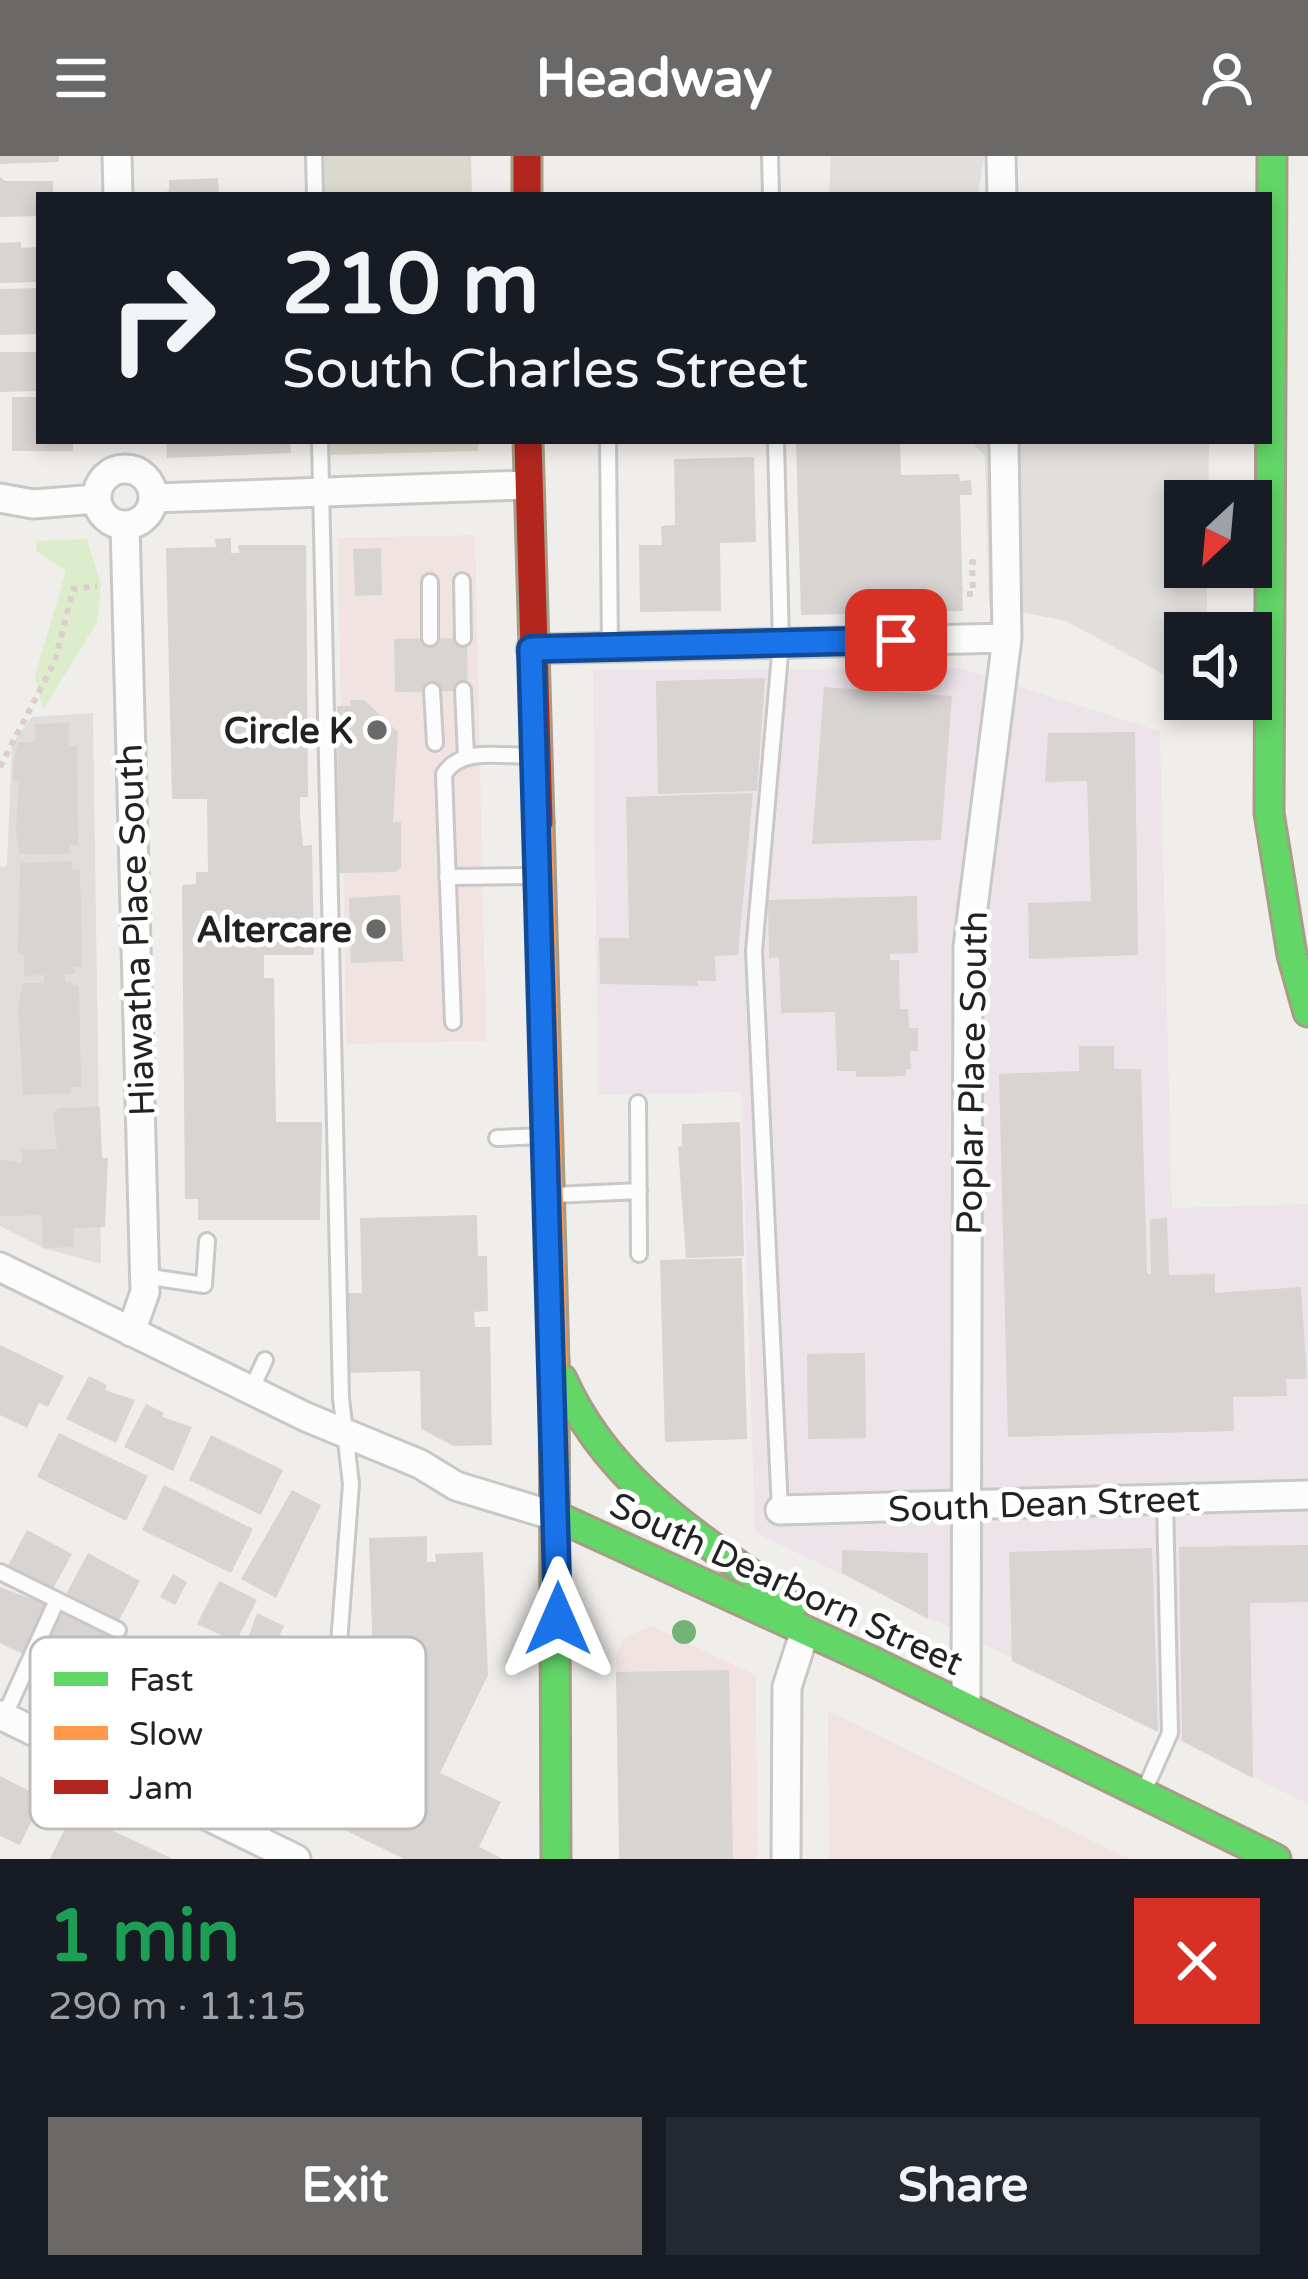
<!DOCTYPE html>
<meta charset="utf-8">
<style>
:root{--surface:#171b24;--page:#242831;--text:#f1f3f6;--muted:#9ea1a6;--accent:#6a6968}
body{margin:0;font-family:"Varela Round",sans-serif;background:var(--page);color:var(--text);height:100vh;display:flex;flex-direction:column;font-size:45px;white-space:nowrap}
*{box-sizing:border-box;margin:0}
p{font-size:39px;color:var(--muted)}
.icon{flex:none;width:66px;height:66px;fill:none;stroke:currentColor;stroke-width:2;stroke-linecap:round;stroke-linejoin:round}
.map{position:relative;height:1703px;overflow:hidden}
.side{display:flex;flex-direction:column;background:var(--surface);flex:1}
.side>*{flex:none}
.banner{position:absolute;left:36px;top:36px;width:1236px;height:252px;border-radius:0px;box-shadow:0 6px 18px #0003;background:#171b24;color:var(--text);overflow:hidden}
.needle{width:78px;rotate:206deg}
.buttons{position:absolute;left:1164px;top:324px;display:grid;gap:24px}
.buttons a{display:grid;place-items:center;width:108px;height:108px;border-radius:0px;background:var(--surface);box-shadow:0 6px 18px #0003;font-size:60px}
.pin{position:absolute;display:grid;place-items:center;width:102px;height:102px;color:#fff;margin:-51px;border-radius:24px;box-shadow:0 6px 18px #0006}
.me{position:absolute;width:132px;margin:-66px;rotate:0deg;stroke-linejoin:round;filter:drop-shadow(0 0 9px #0008)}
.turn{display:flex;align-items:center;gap:42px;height:252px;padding:0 48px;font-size:54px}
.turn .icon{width:156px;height:156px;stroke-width:2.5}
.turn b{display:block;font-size:84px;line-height:102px}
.round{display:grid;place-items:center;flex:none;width:126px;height:126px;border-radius:0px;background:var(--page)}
.summary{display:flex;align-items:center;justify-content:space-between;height:204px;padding:0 48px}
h1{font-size:72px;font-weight:700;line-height:90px;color:#1e9e55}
.action{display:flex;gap:24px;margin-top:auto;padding:24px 48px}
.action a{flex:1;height:138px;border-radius:0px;background:var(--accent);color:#fff;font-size:48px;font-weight:700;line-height:138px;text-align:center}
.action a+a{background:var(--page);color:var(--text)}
header{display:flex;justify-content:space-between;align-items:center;height:156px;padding:0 48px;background:var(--accent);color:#fff;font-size:54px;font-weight:700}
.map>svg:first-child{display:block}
.residential{fill:#dfdedc}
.commercial{fill:#f1e3e1}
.industrial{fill:#ede4e9}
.construction{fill:#d9d9cd}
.grass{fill:#ddeccb}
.parking{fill:#e0dfde}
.building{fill:#d7d4d2}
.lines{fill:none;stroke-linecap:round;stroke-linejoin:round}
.lane-casing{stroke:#c9c8c7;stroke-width:20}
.street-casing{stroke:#c9c8c7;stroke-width:33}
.fast-casing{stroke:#a79c86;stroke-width:33}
.slow-casing{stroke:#a79c86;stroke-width:33}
.jam-casing{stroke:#a79c86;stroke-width:33}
.path{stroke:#dccecd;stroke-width:6;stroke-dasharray:6 6;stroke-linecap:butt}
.lane{stroke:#fdfcfc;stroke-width:14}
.street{stroke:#fdfcfc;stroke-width:27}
.fast{stroke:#63d668;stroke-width:27}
.slow{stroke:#ff974d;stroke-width:27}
.jam{stroke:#b3261e;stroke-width:27}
.tree{fill:#73b476}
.route-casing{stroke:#114b97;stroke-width:30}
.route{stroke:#1a73e8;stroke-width:21}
.poi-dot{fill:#6a6968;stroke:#fff;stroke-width:4.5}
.labels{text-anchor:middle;stroke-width:10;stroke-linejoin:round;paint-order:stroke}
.poi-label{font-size:36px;font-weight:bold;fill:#222;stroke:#fff;text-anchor:end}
.street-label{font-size:36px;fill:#222;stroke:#fff}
.key{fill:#fff;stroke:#bdbdbd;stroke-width:3}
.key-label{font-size:33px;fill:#222}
</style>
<header><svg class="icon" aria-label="menu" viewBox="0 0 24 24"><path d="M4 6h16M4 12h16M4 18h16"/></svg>Headway<svg class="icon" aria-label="person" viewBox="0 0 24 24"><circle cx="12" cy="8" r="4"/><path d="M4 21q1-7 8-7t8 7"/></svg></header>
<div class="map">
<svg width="1308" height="1703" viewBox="0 0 1308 1703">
<rect width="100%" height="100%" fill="#f0eeeb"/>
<path class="residential" d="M 93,557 L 101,1108 L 43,1092 L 0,1070 L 0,711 L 7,710 L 12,588 L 32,561 Z"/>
<path class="commercial" d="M 475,379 L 486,885 L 346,888 L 338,382 Z
M 651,1470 L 756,1519 L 757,1703 L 620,1703 L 616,1502 L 623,1482 Z
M 828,1555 L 1130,1703 L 829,1703 Z"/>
<path class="industrial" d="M 960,512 L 1160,575 L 1172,1052 L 1308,1048 L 1308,1648 L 755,1376 L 741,936 L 598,939 L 593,514 Z"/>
<path class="construction" d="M 321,0 L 471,0 L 472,39 L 322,39 Z
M 327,285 L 478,285 L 478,295 L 328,299 Z"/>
<path class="grass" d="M 87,383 L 101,429 L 97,466 L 43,554 L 35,520 L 66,415 L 36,395 L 37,385 Z"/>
<path class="parking" d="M 831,0 L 984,0 L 978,39 L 829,39 Z
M 922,285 L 1209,285 L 1208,345 L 1185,345 L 1185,411 L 1207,411 L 1207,464 L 1200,477 L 1185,477 L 1185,508 L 1179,520 L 1169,521 L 1066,465 L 989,450 L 985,300 L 972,286 Z"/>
<path class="building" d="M 0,0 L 59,0 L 59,6 L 0,8 Z
M 0,21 L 5,25 L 53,25 L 53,39 L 39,39 L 39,60 L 0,61 Z
M 218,22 L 219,39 L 162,39 L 169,34 L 169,24 Z
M 21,86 L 21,92 L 39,91 L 39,126 L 0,127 L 0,87 Z
M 39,132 L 39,178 L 0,179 L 0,133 Z
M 0,196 L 39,196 L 38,235 L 0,236 Z
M 12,241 L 39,241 L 39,285 L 73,285 L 73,295 L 12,295 Z
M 166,285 L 290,285 L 291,297 L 167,302 Z
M 796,285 L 900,285 L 901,319 L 959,318 L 960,325 L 971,324 L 972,339 L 960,339 L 963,455 L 801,459 Z
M 754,301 L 756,386 L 720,387 L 721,455 L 640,456 L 639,389 L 662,389 L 661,370 L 675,369 L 674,303 Z
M 231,382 L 231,397 L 239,397 L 238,389 L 306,389 L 308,641 L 300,641 L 300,659 L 303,690 L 312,689 L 314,799 L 264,799 L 264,822 L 274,822 L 276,966 L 322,966 L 320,1064 L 198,1064 L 198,1043 L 185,1043 L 182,729 L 196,728 L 196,716 L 208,716 L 207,643 L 172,643 L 166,392 L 216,391 L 215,383 Z
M 381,392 L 382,439 L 355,440 L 353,393 Z
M 467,482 L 468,535 L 395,536 L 394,483 Z
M 765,522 L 757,635 L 658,638 L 656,525 Z
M 824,531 L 952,540 L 941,684 L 812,688 Z
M 350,544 L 364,544 L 398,576 L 393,666 L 401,666 L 401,711 L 395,716 L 338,717 L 337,550 L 351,550 Z
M 69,567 L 69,590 L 77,590 L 78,689 L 70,689 L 70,698 L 20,698 L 16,676 L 19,625 L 14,626 L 13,610 L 18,586 L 35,586 L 35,568 Z
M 1135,576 L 1138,799 L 1029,803 L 1028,747 L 1091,745 L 1087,625 L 1045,626 L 1048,577 Z
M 753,637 L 738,799 L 715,800 L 716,825 L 697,825 L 698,830 L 600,828 L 599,782 L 629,782 L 626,641 Z
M 72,705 L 72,714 L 80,713 L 82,811 L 74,811 L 75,818 L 65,818 L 65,825 L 79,830 L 81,931 L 71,931 L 71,937 L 23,939 L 18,851 L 23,827 L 44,827 L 44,819 L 24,820 L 24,799 L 18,796 L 20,707 Z
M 400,739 L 403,805 L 351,807 L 349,742 Z
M 917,740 L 918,797 L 890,798 L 890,804 L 899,804 L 900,853 L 908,853 L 909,872 L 918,872 L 918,895 L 910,895 L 911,913 L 906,913 L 906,920 L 856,921 L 856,915 L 837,915 L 835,856 L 781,857 L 779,801 L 769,802 L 768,744 Z
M 1079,890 L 1114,890 L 1114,913 L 1141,913 L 1147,1118 L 1151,1118 L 1150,1063 L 1167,1062 L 1169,1119 L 1215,1118 L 1215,1137 L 1301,1131 L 1307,1223 L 1286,1223 L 1287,1240 L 1233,1241 L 1234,1275 L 1008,1281 L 999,918 L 1079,915 Z
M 100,951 L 102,1002 L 108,1002 L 105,1071 L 73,1072 L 74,1091 L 43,1092 L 42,1059 L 0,1060 L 0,1003 L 22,1007 L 22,994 L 57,993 L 53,956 L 60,952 Z
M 740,966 L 744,1100 L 686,1102 L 678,991 L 682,990 L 682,968 Z
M 477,1059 L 478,1100 L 487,1100 L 488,1155 L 474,1156 L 475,1171 L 490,1171 L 492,1289 L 454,1290 L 421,1273 L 420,1215 L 347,1217 L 345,1137 L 362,1137 L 360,1062 Z
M 742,1102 L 747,1283 L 665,1286 L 660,1104 Z
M 0,1189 L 64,1220 L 48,1251 L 39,1247 L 27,1272 L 0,1259 Z
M 865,1197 L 866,1282 L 808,1283 L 807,1198 Z
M 89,1220 L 107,1229 L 105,1234 L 135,1244 L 116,1287 L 66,1263 Z
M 146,1248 L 164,1257 L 162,1261 L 192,1271 L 173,1315 L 124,1291 Z
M 59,1277 L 148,1320 L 126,1365 L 37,1321 Z
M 211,1279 L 283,1314 L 261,1359 L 189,1324 Z
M 164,1329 L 253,1373 L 231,1417 L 142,1374 Z
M 292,1334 L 321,1349 L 276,1442 L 241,1423 Z
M 27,1374 L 72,1398 L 53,1433 L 8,1410 Z
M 427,1380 L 427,1406 L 436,1406 L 435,1398 L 483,1396 L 488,1519 L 440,1617 L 501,1646 L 479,1691 L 503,1703 L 404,1703 L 314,1659 L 334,1618 L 342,1622 L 347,1612 L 334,1606 L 385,1502 L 373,1503 L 369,1382 Z
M 1308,1389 L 1308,1446 L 1250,1447 L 1253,1622 L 1182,1585 L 1179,1391 Z
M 1152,1392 L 1158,1576 L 1012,1505 L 1009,1396 Z
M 842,1394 L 928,1397 L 928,1463 L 842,1417 Z
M 88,1397 L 140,1425 L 116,1470 L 64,1442 Z
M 173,1418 L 187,1426 L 175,1449 L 160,1441 Z
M 219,1425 L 257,1444 L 236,1486 L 197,1468 Z
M 0,1431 L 48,1449 L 23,1498 L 0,1487 Z
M 57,1453 L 126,1488 L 103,1534 L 35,1515 L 37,1509 L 30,1506 Z
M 257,1457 L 284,1470 L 267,1505 L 244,1494 Z
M 729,1514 L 733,1703 L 619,1703 L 616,1516 Z
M 0,1620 L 43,1642 L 20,1689 L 0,1680 Z
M 73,1656 L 173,1703 L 50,1703 Z"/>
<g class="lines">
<g class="lane-casing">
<path id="lane" d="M 314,0 L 315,39
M 770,0 L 771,39
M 608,285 L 610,491
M 776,285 L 781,487 L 754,795 L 780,1354
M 462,425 L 463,482
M 430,426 L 430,482
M 463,534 L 466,600
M 432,535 L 435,587
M 447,721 L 532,720
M 453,866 L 444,618 C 461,591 500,600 530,600
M 638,947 L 639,1098
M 497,982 L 541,980
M 554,1039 L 639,1035
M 144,1120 L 204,1129 L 207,1085
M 251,1234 L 265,1204
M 0,1416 L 118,1474
M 4,1561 L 57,1444
M 1145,1633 L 1170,1577 L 1165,1344
M 258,1684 L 338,1501 L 351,1328 L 341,1242 L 320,285"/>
</g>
<g class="street-casing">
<path id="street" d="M 117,0 L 118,39
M 1001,0 L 1002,39
M97 341a28 28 0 1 1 56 0a28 28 0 1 1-56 0Z
M 0,342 L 33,348 L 97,343
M 154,342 L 527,329
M 125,369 L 145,1136 L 131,1176
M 531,493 L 1007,482
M 0,1111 L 306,1261 L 420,1308 L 456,1330 L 558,1361
M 780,1354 L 1308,1339
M 966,1550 L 968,791 L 1007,482 L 1004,285
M 0,1559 L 296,1703
M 786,1703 L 787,1531 L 805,1475"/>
</g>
<g class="fast-casing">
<path id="fast" d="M 1272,0 L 1269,657 L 1292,799 L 1308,856
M 554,1206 L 556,1703
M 562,1223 C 609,1329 702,1383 794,1448
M 558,1361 L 874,1506 L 1276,1703"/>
</g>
<g class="slow-casing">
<path id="slow" d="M 539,666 L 554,1206"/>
</g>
<g class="jam-casing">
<path id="jam" d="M 527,0 L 527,39
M 528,285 L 539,666"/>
</g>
<path class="path" d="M 967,438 L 973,438 L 972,406 L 978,407
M 0,611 L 55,505 L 73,433 L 97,430"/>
<use href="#lane" class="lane"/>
<use href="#street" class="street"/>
<use href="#fast" class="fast"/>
<use href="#slow" class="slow"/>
<use href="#jam" class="jam"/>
</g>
<circle class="tree" cx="684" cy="1476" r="12"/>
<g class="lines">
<g class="route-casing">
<path id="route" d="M 558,1463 L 531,493 L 896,484"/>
</g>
<use href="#route" class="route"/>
</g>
<g class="poi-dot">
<circle cx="377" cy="574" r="12"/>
<circle cx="376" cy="773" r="12"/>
</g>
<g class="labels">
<g class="poi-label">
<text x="353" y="587">Circle K</text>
<text x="352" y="786">Altercare</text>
</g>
<g class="street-label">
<text transform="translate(135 774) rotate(-92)" y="13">Hiawatha Place South</text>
<text transform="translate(971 917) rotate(-89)" y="13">Poplar Place South</text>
<text transform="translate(1044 1347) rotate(-2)" y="13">South Dean Street</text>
<text transform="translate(787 1427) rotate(25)" y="13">South Dearborn Street</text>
</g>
</g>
<rect x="30" y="1481" width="396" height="192" rx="18" class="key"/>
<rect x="54" y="1516" width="54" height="14" fill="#63d668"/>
<rect x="54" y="1570" width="54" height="14" fill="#ff974d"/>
<rect x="54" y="1624" width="54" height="14" fill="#b3261e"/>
<g class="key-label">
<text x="129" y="1535">Fast</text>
<text x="129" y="1589">Slow</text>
<text x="129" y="1643">Jam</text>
</g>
</svg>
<div class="buttons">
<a><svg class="needle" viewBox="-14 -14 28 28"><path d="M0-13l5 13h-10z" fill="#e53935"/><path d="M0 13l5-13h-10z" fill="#9ea1a6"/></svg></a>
<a><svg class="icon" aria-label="sound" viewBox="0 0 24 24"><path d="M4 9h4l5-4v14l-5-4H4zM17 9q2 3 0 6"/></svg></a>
</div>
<div class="pin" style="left:896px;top:484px;background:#d93025"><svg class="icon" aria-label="arrive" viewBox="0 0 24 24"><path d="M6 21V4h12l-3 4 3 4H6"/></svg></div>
<svg class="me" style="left:558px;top:1463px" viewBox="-20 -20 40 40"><path d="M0-17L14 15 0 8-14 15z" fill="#1a73e8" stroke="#fff" stroke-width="4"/></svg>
<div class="banner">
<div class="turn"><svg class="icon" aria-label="right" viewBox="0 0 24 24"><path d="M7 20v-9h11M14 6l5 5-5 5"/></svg><div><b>210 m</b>South Charles Street</div></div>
</div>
</div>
<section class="side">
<div class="summary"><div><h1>1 min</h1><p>290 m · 11:15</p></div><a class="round" style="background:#d93025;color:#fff"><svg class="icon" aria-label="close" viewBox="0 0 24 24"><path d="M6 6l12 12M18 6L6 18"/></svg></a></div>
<div class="action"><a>Exit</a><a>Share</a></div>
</section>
